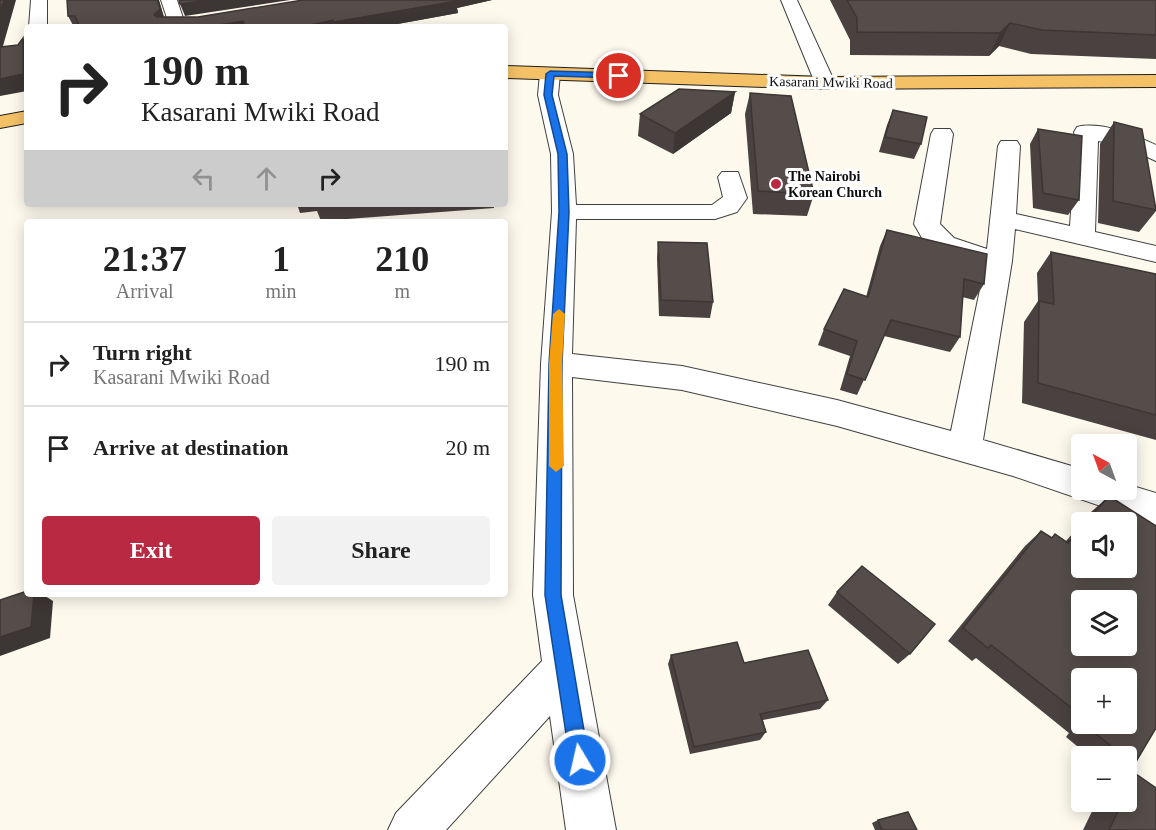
<!DOCTYPE html>
<meta charset="utf-8">
<style>
:root{--surface:#fff;--page:#f2f2f2;--text:#222;--muted:#767676;--line:#e0e0e0;--accent:#b92941}
body{margin:0;font-family:Georgia,serif;background:var(--page);color:var(--text);height:100vh;display:flex;flex-direction:column;font-size:22px;white-space:nowrap}
*{box-sizing:border-box;margin:0}
p{font-size:20px;color:var(--muted)}
.icon{flex:none;width:33px;height:33px;fill:none;stroke:currentColor;stroke-width:2;stroke-linecap:round;stroke-linejoin:round}
.map{position:relative;flex:1;overflow:hidden}
.sheet{position:absolute;left:24px;top:219px;width:484px;height:378px;display:flex;flex-direction:column;background:var(--surface);border-radius:6px;box-shadow:0 3px 15px #0003}
.sheet>*{flex:none}
.guide{position:absolute;left:24px;top:24px;width:484px;height:183px;border-radius:6px;box-shadow:0 3px 15px #0003;background:#fff;color:var(--text);overflow:hidden}
.needle{width:39px;rotate:319deg}
.buttons{position:absolute;left:1071px;top:434px;display:grid;gap:12px}
.buttons a{display:grid;place-items:center;width:66px;height:66px;border-radius:6px;background:var(--surface);box-shadow:0 3px 15px #0003;font-size:30px}
.pin{position:absolute;display:grid;place-items:center;width:51px;height:51px;color:#fff;margin:-26px;border:3px solid #fff;border-radius:50%;box-shadow:0 2px 6px #0007}
.me{position:absolute;width:66px;margin:-33px;rotate:351deg;stroke-linejoin:round;filter:drop-shadow(0 0 4px #0008)}
.turn{display:flex;align-items:center;gap:21px;height:126px;padding:0 18px;font-size:27px}
.turn .icon{width:78px;height:78px;stroke-width:2.5}
.turn b{display:block;font-size:42px;line-height:51px}
.lanes{display:flex;align-items:center;height:57px;padding:0 18px;background:#0003;justify-content:center;gap:30px;direction:ltr}
.lanes .off{opacity:.35}
.eta{display:flex;justify-content:space-evenly;align-items:center;height:102px;text-align:center}
.eta b{font-size:36px;font-weight:800;line-height:42px}
.primary-button{display:flex;gap:12px;margin-top:auto;padding:12px 18px}
.primary-button a{flex:1;height:69px;border-radius:6px;background:var(--accent);color:#fff;font-size:24px;font-weight:800;line-height:69px;text-align:center}
.primary-button a+a{background:var(--page);color:var(--text)}
ul{padding:0;list-style:none}
li{display:flex;align-items:center;gap:18px;height:84px;padding:0 18px;border-top:2px solid var(--line)}
li div{flex:1}
li b{display:block;font-size:22px}
li em{font-style:normal}
.map>svg:first-child{display:block}
.lines{fill:none;stroke-linecap:round;stroke-linejoin:round}
.minor-casing{stroke:#404040;stroke-width:2}
.major-casing{stroke:#1e1e1e;stroke-width:2}
.minor{fill:#fff;fill-rule:evenodd}
.major{fill:#f4c167;fill-rule:evenodd}
.wall{fill:#494240;fill-rule:evenodd}
.shaded-wall{fill:#3c3634}
.building{fill:#554d4a;stroke:#3c3634;stroke-width:1.5;fill-rule:evenodd}
.route{fill:#1a73e8;stroke:#114b97;stroke-width:1.5}
.slow{fill:#f59e0b}
.poi-dot{fill:#b92941;stroke:#fff;stroke-width:2}
.labels{text-anchor:middle;stroke-width:6;stroke-linejoin:round;paint-order:stroke}
.far-street-label{font-size:14px;fill:#0d0d0d;stroke:#fff}
.far-poi-label{font-size:14px;font-weight:bold;fill:#0d0d0d;stroke:#fff;text-anchor:start}
</style>
<div class="map">
<svg width="1156" height="830" viewBox="0 0 1156 830">
<rect width="100%" height="100%" fill="#fef9ed"/>
<g class="lines">
<g class="minor-casing">
<path id="minor" d="M 31,0 L 47,0 L 47,27 L 29,27 Z
M 161,0 L 177,0 L 186,27 L 170,27 Z
M 781,0 L 797,0 L 835,83 L 832,87 L 818,87 L 815,83 Z
M 550,68 L 560,74 L 558,95 L 573,154 L 576,205 L 712,205 L 723,197 L 718,177 L 722,172 L 738,172 L 747,198 L 737,212 L 715,219 L 576,219 L 572,354 L 682,366 L 837,400 L 951,431 L 985,265 L 935,250 L 922,238 L 914,224 L 931,134 L 934,129 L 950,129 L 953,134 L 940,224 L 954,238 L 987,249 L 998,146 L 1001,141 L 1017,141 L 1020,146 L 1016,214 L 1070,226 L 1076,141 L 1074,132 L 1077,127 C 1101,121 1134,135 1156,145 L 1156,161 L 1121,145 L 1098,141 L 1095,232 L 1156,246 L 1156,262 L 1015,229 L 1012,261 L 983,440 L 1082,469 L 1082,489 L 1126,489 L 1126,484 L 1156,493 L 1156,525 L 1013,476 L 837,426 L 682,390 L 572,377 L 573,595 L 616,830 L 566,830 L 550,716 L 446,830 L 388,830 L 396,813 L 542,661 L 533,595 L 541,364 L 552,212 L 551,154 L 538,95 L 540,74 Z"/>
</g>
<g class="major-casing">
<path id="major" d="M 506,66 L 825,77 L 1156,75 L 1156,87 L 825,89 L 506,78 Z
M 27,111 L 27,123 L 0,128 L 0,116 Z"/>
</g>
<use href="#minor" class="minor"/>
<use href="#major" class="major"/>
</g>
<path class="wall" d="M 303,0 L 492,0 L 457,8 L 458,13 L 381,27 L 74,27 L 68,16 L 159,1 L 164,17 L 198,17 Z
M 830,0 L 1156,0 L 1156,59 L 1031,54 L 999,46 L 989,56 L 850,55 L 850,40 Z
M 735,92 L 731,113 L 673,154 L 638,136 L 640,114 Z
M 750,93 L 814,194 L 807,216 L 753,214 L 745,114 Z
M 893,110 L 921,144 L 914,159 L 879,152 L 887,125 Z
M 1114,122 L 1156,207 L 1156,211 L 1139,232 L 1098,223 L 1100,144 Z
M 1038,129 L 1079,200 L 1068,215 L 1033,208 L 1030,144 Z
M 297,204 L 494,204 L 494,208 L 321,221 L 317,211 L 300,213 Z
M 887,230 L 984,284 L 974,300 L 962,297 L 960,337 L 950,352 L 884,336 L 857,395 L 840,390 L 850,356 L 818,345 L 824,329 L 866,297 L 880,246 Z
M 658,242 L 713,302 L 710,318 L 659,316 L 657,258 Z
M 1051,252 L 1156,274 L 1156,440 L 1022,403 L 1024,322 L 1038,301 L 1037,273 Z
M 1109,496 L 1156,526 L 1156,728 L 1134,765 L 1126,767 L 1126,756 L 1089,756 L 1066,737 L 1069,733 L 976,658 L 972,661 L 948,641 L 1025,546 L 1041,531 L 1051,538 L 1055,534 L 1066,541 L 1082,523 L 1082,567 L 1126,567 L 1126,522 L 1082,522 L 1091,512 ZM 1082,600 L 1126,600 L 1126,645 L 1082,645 ZM 1082,678 L 1126,678 L 1126,723 L 1082,723 Z
M 837,592 L 910,654 L 898,664 L 828,605 Z
M 671,655 L 744,663 L 828,700 L 820,709 L 763,720 L 766,732 L 760,740 L 690,754 L 668,664 Z
M 1136,774 L 1156,830 L 1083,830 L 1097,801 L 1126,801 L 1126,777 Z
M 878,820 L 917,830 L 875,830 L 872,823 Z"/>
<path class="shaded-wall" d="M 4,0 L 16,0 L 3,46 L 0,48 L 0,13 Z
M 157,0 L 159,0 L 165,21 L 160,27 L 154,15 Z
M 210,0 L 290,0 L 185,16 L 180,4 Z
M 452,0 L 492,0 L 457,8 L 458,13 L 381,27 L 335,27 L 334,22 Z
M 333,20 L 334,27 L 301,27 Z
M 243,21 L 245,27 L 207,27 Z
M 1010,23 L 999,46 L 989,56 L 1000,33 Z
M 23,38 L 27,45 L 27,91 L 0,96 L 0,79 Z
M 735,92 L 731,113 L 673,154 L 675,133 Z
M 34,594 L 42,594 L 53,601 L 50,638 L 0,656 L 0,637 Z"/>
<path class="building" d="M 0,0 L 4,0 L 0,13 Z
M 67,0 L 157,0 L 160,9 L 154,15 L 157,17 L 198,17 L 303,0 L 455,0 L 457,1 L 334,22 L 333,20 L 301,27 L 245,27 L 243,21 L 207,27 L 80,27 L 75,16 L 68,16 Z
M 179,0 L 210,0 L 180,4 Z
M 847,0 L 1156,0 L 1156,35 L 1042,30 L 1010,23 L 1000,33 L 857,32 L 857,18 Z
M 23,38 L 23,74 L 0,79 L 0,47 L 18,45 Z
M 679,89 L 735,92 L 675,133 L 640,114 Z
M 750,93 L 791,96 L 814,194 L 758,191 Z
M 893,110 L 927,117 L 921,144 L 885,137 Z
M 1114,122 L 1142,129 L 1156,210 L 1113,201 Z
M 1038,129 L 1082,136 L 1079,200 L 1043,193 Z
M 887,230 L 987,254 L 984,284 L 964,279 L 960,337 L 891,320 L 865,380 L 847,374 L 857,341 L 824,329 L 844,289 L 868,297 Z
M 658,242 L 707,243 L 713,302 L 661,300 Z
M 1051,252 L 1156,274 L 1156,415 L 1038,383 L 1039,301 L 1054,304 Z
M 1109,496 L 1156,526 L 1156,728 L 1134,765 L 1126,759 L 1126,756 L 1123,756 L 1088,727 L 1090,723 L 1126,723 L 1126,678 L 1082,678 L 1082,716 L 991,645 L 988,648 L 963,628 L 1041,531 L 1052,538 L 1055,534 L 1068,543 L 1082,528 L 1082,567 L 1126,567 L 1126,522 L 1086,522 ZM 1082,600 L 1126,600 L 1126,645 L 1082,645 Z
M 862,566 L 935,624 L 910,654 L 837,592 Z
M 27,591 L 27,594 L 34,594 L 31,627 L 0,637 L 0,600 Z
M 737,642 L 744,663 L 808,650 L 828,700 L 760,714 L 766,732 L 694,747 L 671,655 Z
M 1136,774 L 1156,788 L 1156,830 L 1109,830 L 1123,801 L 1126,801 L 1126,794 Z
M 908,812 L 917,830 L 882,830 L 878,820 Z"/>
<path class="route" d="M 550,71 L 619,73 L 623,76 L 619,78 L 554,76 L 552,95 L 567,154 L 569,212 L 562,364 L 561,595 L 589,760 L 587,767 L 580,770 L 573,767 L 570,760 L 545,595 L 549,364 L 559,212 L 558,154 L 544,95 L 546,74 Z"/>
<path class="slow" d="M 559,309 L 565,314 L 562,364 L 564,466 L 556,472 L 549,466 L 549,364 L 553,314 Z"/>
<circle class="poi-dot" cx="776" cy="184" r="6"/>
<g class="labels">
<g class="far-street-label">
<text transform="translate(831 82) rotate(1)" y="5">Kasarani Mwiki Road</text>
</g>
<g class="far-poi-label">
<text x="788" y="181">The Nairobi<tspan x="788" dy="16">Korean Church</tspan></text>
</g>
</g>
</svg>
<div class="buttons">
<a><svg class="needle" viewBox="-14 -14 28 28"><path d="M0-13l5 13h-10z" fill="#e53935"/><path d="M0 13l5-13h-10z" fill="#767676"/></svg></a>
<a><svg class="icon" aria-label="sound" viewBox="0 0 24 24"><path d="M4 9h4l5-4v14l-5-4H4zM17 9q2 3 0 6"/></svg></a>
<a><svg class="icon" aria-label="layers" viewBox="0 0 24 24"><path d="M12 4l9 5-9 5-9-5zM3 14l9 5 9-5"/></svg></a>
<a>+</a>
<a>−</a>
</div>
<div class="pin" style="left:619px;top:76px;background:#d93025"><svg class="icon" aria-label="arrive" viewBox="0 0 24 24"><path d="M6 21V4h12l-3 4 3 4H6"/></svg></div>
<svg class="me" style="left:580px;top:760px" viewBox="-20 -20 40 40"><circle r="17" fill="#1a73e8" stroke="#fff" stroke-width="3"/><path d="M0-11L8 9 0 5-8 9z" fill="#fff"/></svg>
<div class="guide">
<div class="turn"><svg class="icon" aria-label="right" viewBox="0 0 24 24"><path d="M7 20v-9h11M14 6l5 5-5 5"/></svg><div><b>190 m</b>Kasarani Mwiki Road</div></div>
<div class="lanes"><svg class="icon off" aria-label="left" viewBox="0 0 24 24"><path d="M17 20v-9H6M10 6l-5 5 5 5"/></svg><svg class="icon off" aria-label="ahead" viewBox="0 0 24 24"><path d="M12 20V5M6 11l6-6 6 6"/></svg><svg class="icon" aria-label="right" viewBox="0 0 24 24"><path d="M7 20v-9h11M14 6l5 5-5 5"/></svg></div>
</div>
<section class="sheet">
<div class="eta">
<div><b>21:37</b><p>Arrival</p></div>
<div><b>1</b><p>min</p></div>
<div><b>210</b><p>m</p></div>
</div>
<ul>
<li><svg class="icon" aria-label="right" viewBox="0 0 24 24"><path d="M7 20v-9h11M14 6l5 5-5 5"/></svg><div><b>Turn right</b><p>Kasarani Mwiki Road</p></div><em>190 m</em></li>
<li><svg class="icon" aria-label="arrive" viewBox="0 0 24 24"><path d="M6 21V4h12l-3 4 3 4H6"/></svg><div><b>Arrive at destination</b></div><em>20 m</em></li>
</ul>
<div class="primary-button"><a>Exit</a><a>Share</a></div>
</section>
</div>
